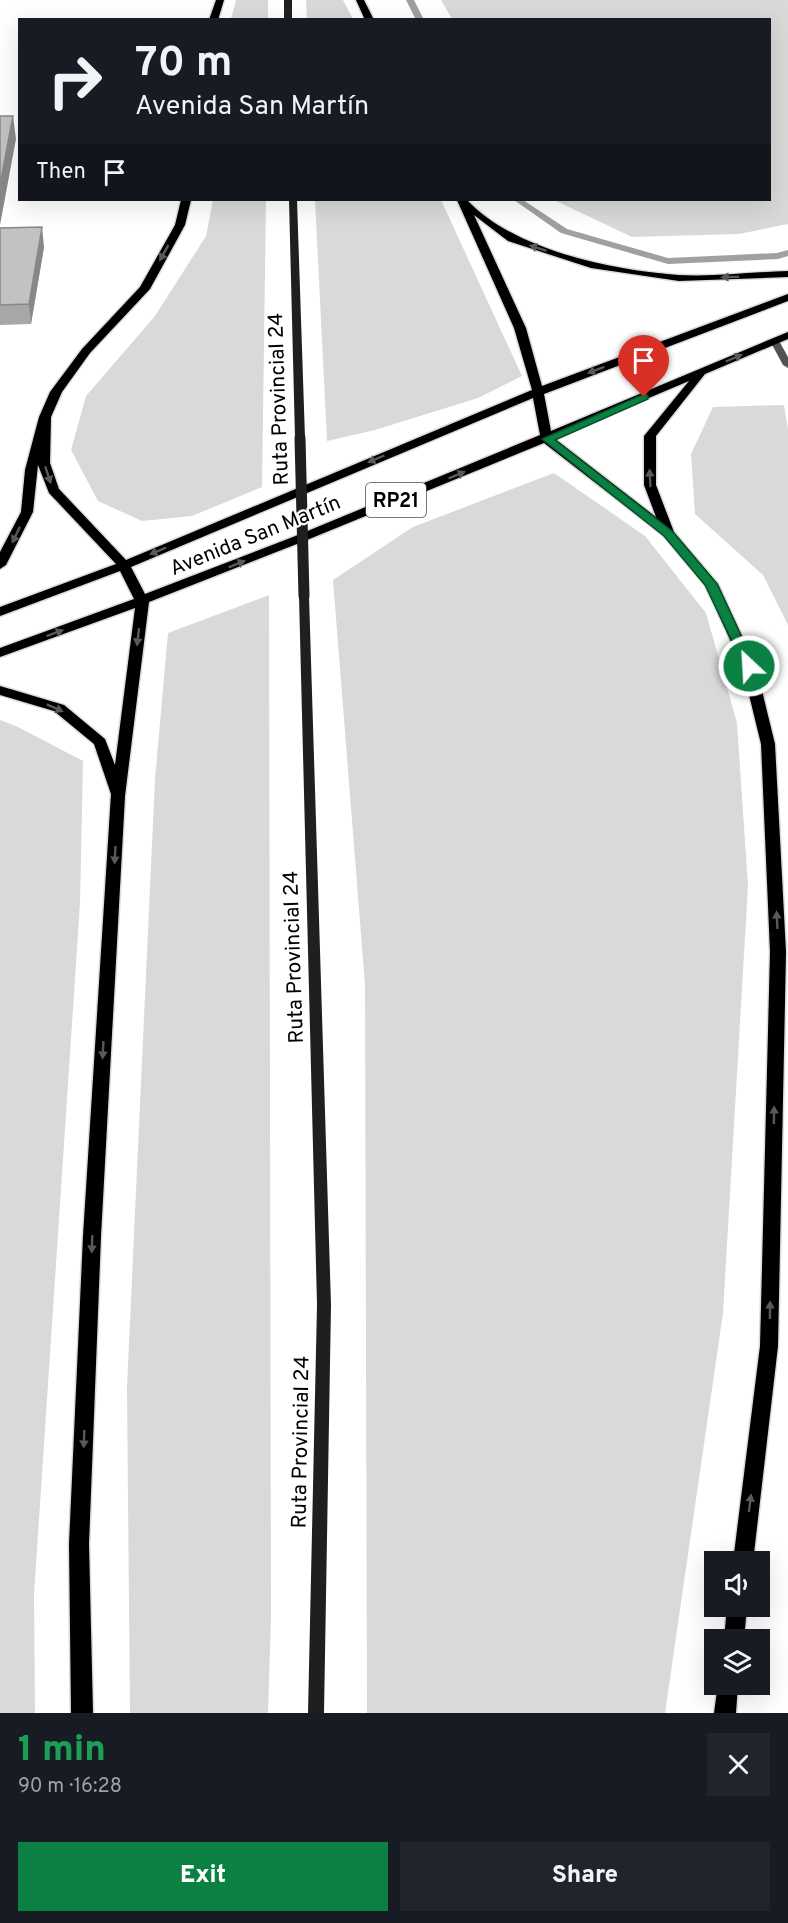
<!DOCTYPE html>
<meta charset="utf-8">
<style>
:root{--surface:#171b24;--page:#20242c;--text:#f1f3f6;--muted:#9ea1a6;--accent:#0b8043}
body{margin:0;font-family:Overpass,sans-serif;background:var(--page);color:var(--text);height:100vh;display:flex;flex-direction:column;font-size:22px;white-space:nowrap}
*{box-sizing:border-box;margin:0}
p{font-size:20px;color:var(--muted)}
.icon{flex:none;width:33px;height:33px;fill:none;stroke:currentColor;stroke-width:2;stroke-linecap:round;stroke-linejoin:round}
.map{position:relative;height:1713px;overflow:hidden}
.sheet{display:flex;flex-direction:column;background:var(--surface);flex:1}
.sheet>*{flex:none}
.hud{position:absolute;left:18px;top:18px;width:753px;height:183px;border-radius:0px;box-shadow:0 6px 24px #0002;background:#171b24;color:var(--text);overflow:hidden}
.fabs{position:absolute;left:704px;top:1551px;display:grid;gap:12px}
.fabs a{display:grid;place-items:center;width:66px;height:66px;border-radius:0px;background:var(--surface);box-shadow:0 6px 24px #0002;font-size:30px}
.pin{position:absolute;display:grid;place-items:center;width:51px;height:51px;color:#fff;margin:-62px -26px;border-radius:50% 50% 50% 0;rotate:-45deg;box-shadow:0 0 6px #0007}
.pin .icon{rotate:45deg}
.me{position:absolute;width:66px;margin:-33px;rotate:335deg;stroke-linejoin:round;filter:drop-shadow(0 0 4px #0008)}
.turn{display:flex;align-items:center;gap:21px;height:126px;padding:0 18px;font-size:27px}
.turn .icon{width:78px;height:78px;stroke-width:2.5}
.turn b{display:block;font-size:42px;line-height:51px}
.then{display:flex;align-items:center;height:57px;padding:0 18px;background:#0003;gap:12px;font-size:22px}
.round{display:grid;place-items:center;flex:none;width:63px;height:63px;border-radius:0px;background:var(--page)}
.overview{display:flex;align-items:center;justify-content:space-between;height:102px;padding:0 18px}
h1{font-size:36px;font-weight:800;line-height:45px;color:#1e9e55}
.primary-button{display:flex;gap:12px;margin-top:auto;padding:12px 18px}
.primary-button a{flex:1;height:69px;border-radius:0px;background:var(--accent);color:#fff;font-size:24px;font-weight:800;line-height:69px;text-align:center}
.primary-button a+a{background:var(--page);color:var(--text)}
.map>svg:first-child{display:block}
.green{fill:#d9d9d9}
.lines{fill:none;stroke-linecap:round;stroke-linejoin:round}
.stream{fill:#a0a0a0;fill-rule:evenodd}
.primary-casing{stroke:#dbdbdb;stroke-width:3}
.service{fill:#525252;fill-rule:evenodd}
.secondary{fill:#1f1f1f;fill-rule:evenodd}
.primary{fill:#000;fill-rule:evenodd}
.secondary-bridge{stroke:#1f1f1f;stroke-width:11}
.wall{fill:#a7a7a7}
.shaded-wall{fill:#888}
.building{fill:#c2c2c2;stroke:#888;stroke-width:1.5}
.oneway{fill:#595959}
.route{fill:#0b8043;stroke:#07532c;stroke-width:1.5}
.labels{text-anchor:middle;stroke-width:4.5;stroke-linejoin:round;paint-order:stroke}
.shield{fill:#fff;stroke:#4c4c4c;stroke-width:1.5}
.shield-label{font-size:20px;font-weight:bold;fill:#000}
.street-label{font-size:21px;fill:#000;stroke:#fff}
</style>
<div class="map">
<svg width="788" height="1713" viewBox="0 0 788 1713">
<rect width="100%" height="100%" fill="#fff"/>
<path class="green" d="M 236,0 L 268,0 L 268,19 L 231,19 Z
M 306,0 L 343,0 L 353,19 L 307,19 Z
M 441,0 L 788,0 L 788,224 L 739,234 L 632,237 L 554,200 L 770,200 L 770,20 L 452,19 Z
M 213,200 L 266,200 L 262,487 L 192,516 L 142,521 L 98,501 L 71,450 L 86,396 L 155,316 L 206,236 Z
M 315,200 L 441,200 L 522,376 L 478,398 L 375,430 L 327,441 Z
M 784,405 L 788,429 L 788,625 L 763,575 L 695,514 L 691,454 L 713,407 Z
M 554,473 L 645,536 L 706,613 L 737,723 L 748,886 L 723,1313 L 665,1713 L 367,1713 L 365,985 L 333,580 L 413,527 Z
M 269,595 L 271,1618 L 268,1713 L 130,1713 L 127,1387 L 155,779 L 168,633 Z
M 0,720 L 18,727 L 83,761 L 80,903 L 34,1595 L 35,1713 L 0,1713 Z"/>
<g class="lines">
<path class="stream" d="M 406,0 L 414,0 L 424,20 L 416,20 Z
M 514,200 L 523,200 L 567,229 L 668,258 L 777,253 L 788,250 L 788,256 L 778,259 L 668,264 L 561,233 Z"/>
<g class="primary-casing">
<path id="primary" d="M 216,0 L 224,0 L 218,20 L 209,20 Z
M 356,0 L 364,0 L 374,20 L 365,20 Z
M 181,200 L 191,200 L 185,225 L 150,289 L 90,353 L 62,392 L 51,417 L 50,463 L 59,489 L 126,560 L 532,390 L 514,328 L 457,200 L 467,200 C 514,250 611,270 678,275 C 714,277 752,272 788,271 L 788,277 L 679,281 L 591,268 L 508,241 L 474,215 L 526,328 L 542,386 L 788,294 L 788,301 L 544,394 L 551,431 L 788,332 L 788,339 L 705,374 L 656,436 L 656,485 L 674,532 L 718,584 L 756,666 L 775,744 L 786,952 L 778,1346 L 753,1562 L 733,1562 L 760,1346 L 770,952 L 761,744 L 742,666 L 705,585 L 664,536 L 544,443 L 302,542 L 149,602 L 125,796 L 101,1236 L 89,1544 L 93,1713 L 71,1713 L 69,1544 L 83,1236 L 111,794 L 94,744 L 54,711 L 0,695 L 0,686 L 64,705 L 105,739 L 115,765 L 135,608 L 0,657 L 0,648 L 134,599 L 120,571 L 0,616 L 0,607 L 116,564 L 49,493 L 38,465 L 33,512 L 6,565 L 0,569 L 0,552 L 21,512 L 25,470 L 39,417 L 50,392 L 82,349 L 140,287 L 175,225 ZM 689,381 L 644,436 L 644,485 L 656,517 L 554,438 ZM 533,398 L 540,435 L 293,537 L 145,594 L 131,567 Z
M 727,1606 L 747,1606 L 744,1640 L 724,1640 Z
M 718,1684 L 738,1684 L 736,1713 L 714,1713 Z"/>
</g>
<path class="service" d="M 775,338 L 778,339 L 788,357 L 788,368 L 783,365 L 770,341 Z"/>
<path class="secondary" d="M 284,0 L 292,0 L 292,20 L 284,20 Z
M 289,200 L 297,200 L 305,438 L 300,441 L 295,438 Z
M 304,593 L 309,596 L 331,1305 L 324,1713 L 308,1713 L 317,1305 L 299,596 Z"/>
<use href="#primary" class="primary"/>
<path class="secondary-bridge" d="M 300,438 L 304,596"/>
</g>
<path class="wall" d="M 0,228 L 44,247 L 31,324 L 0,325 Z"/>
<path class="shaded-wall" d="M 13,116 L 16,139 L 0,225 L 0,185 Z
M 42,227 L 44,247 L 31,324 L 29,304 Z"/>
<path class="building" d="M 0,116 L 13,116 L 0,185 Z
M 42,227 L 29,304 L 0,305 L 0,228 Z"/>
<defs><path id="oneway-solid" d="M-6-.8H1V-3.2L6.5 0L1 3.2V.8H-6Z" transform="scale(1.5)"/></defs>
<g class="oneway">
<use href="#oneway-solid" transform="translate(538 248) rotate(-162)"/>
<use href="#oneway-solid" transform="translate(164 253) rotate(119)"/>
<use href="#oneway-solid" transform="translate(730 277) rotate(179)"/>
<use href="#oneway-solid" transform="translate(734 358) rotate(-23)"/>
<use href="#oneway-solid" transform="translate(596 370) rotate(159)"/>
<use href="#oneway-solid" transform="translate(376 459) rotate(157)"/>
<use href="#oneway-solid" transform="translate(48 475) rotate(72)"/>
<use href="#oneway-solid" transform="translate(457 475) rotate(-22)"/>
<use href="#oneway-solid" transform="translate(650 478) rotate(-93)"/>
<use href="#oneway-solid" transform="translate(16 535) rotate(115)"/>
<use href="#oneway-solid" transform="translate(158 551) rotate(157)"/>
<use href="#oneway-solid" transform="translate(237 564) rotate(-22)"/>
<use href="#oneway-solid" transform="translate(55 633) rotate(-20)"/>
<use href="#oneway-solid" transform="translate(138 637) rotate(97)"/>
<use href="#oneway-solid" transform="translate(55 708) rotate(24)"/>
<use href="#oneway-solid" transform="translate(115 855) rotate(93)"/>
<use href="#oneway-solid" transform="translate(777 920) rotate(-93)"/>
<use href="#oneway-solid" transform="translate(103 1050) rotate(93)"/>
<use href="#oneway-solid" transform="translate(774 1115) rotate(-89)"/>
<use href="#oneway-solid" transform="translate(92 1244) rotate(92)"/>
<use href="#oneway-solid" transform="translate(770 1310) rotate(-89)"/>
<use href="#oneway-solid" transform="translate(84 1439) rotate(92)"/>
<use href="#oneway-solid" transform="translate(750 1503) rotate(-83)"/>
</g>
<path class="route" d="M 644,394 L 648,395 L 648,399 L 555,440 L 672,531 L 717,584 L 755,666 L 753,668 L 745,668 L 705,585 L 664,536 L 542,439 Z"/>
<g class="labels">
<rect class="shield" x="366" y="483" width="60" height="34" rx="4.5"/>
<g class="shield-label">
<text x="396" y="507">RP21</text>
</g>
<g class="street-label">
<text transform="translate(278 399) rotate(-92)" y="7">Ruta Provincial 24</text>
<text transform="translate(255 535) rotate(-22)" y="7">Avenida San Martín</text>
<text transform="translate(293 957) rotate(-92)" y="7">Ruta Provincial 24</text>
<text transform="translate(300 1442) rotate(-89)" y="7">Ruta Provincial 24</text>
</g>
</g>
</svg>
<div class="fabs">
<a><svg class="icon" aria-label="sound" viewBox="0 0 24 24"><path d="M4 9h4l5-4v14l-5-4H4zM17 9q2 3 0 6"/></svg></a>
<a><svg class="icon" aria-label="layers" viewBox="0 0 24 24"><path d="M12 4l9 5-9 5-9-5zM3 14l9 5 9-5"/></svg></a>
</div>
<div class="pin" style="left:644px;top:397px;background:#d93025"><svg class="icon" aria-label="arrive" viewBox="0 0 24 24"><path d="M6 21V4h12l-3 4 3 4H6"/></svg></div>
<svg class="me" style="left:749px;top:666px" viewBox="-20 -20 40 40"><circle r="17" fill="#0b8043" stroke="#fff" stroke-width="3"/><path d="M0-11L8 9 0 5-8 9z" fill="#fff"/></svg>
<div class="hud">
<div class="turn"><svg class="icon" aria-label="right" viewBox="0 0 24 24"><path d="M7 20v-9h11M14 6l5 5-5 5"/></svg><div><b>70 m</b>Avenida San Martín</div></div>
<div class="then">Then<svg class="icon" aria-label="arrive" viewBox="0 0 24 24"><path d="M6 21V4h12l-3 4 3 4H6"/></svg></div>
</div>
</div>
<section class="sheet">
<div class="overview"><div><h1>1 min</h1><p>90 m · 16:28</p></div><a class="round"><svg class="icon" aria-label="close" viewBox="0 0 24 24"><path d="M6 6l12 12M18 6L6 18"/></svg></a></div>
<div class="primary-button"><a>Exit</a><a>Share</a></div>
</section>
